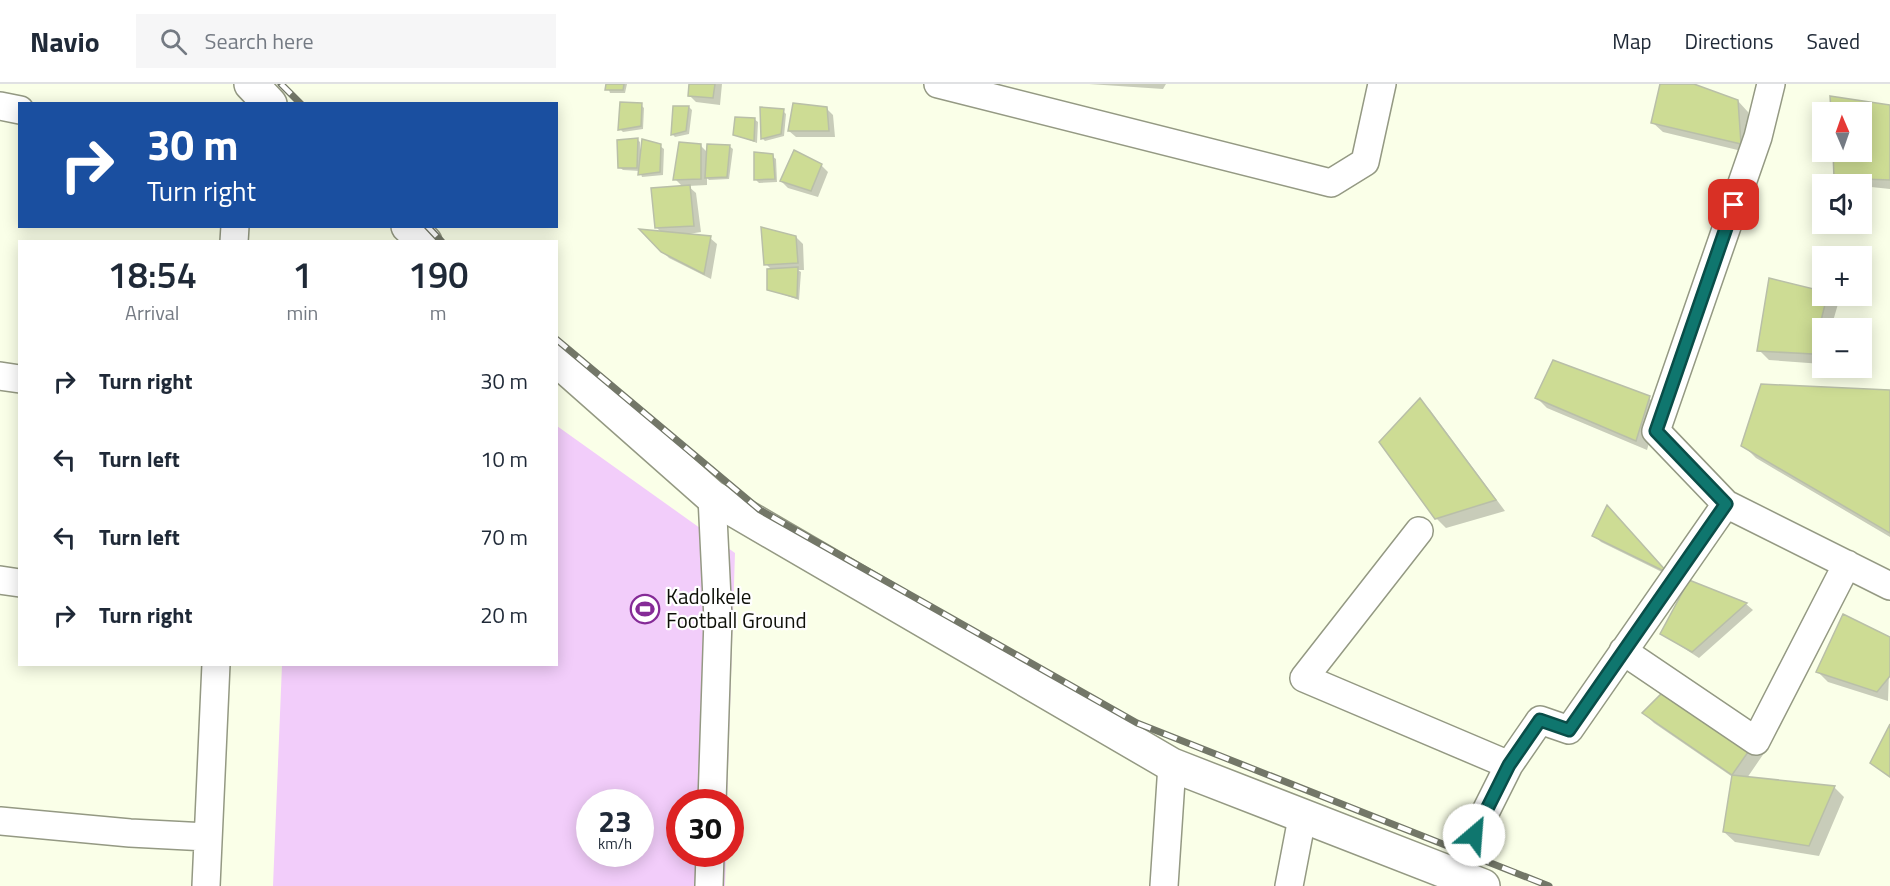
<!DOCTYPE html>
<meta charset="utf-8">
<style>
:root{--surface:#fff;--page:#f6f6f7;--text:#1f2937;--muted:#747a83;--line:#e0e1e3}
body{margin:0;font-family:"Titillium Web",sans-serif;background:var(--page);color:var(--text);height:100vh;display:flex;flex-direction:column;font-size:22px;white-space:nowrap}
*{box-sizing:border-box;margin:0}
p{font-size:20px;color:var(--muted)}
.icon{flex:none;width:33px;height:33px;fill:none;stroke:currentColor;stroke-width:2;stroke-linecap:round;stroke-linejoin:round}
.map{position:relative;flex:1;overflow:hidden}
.drawer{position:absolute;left:18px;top:156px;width:540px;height:426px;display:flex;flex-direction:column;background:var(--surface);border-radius:0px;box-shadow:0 3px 15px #0003}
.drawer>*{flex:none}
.guide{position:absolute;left:18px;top:18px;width:540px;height:126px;border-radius:0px;box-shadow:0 3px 15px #0003;background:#1a4fa0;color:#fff;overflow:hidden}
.needle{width:39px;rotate:358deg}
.fabs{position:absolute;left:1812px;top:18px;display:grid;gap:12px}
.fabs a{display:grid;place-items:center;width:60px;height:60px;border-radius:0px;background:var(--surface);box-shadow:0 3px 15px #0003;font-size:30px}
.speed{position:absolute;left:576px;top:705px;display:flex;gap:12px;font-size:30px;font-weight:700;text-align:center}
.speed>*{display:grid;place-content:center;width:78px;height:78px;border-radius:50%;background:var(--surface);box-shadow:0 3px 15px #0003;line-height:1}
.speed small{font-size:15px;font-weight:400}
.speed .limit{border:9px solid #d22;background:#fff;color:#111}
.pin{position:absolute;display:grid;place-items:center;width:51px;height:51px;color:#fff;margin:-26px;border-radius:12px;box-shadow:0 3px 9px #0006}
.me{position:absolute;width:66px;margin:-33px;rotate:27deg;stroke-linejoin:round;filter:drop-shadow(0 0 4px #0008)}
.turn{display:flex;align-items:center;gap:21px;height:126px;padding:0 30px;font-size:27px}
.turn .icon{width:78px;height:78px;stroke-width:2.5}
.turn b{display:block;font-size:42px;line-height:51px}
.eta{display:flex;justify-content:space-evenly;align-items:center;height:102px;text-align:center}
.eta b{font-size:36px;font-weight:600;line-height:42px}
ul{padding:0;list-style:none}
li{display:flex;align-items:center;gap:18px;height:78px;padding:0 30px}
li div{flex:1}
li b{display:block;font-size:22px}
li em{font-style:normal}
header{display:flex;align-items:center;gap:36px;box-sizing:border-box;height:84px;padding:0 30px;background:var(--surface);border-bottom:2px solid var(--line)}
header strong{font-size:28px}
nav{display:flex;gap:33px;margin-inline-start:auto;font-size:21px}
.search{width:420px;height:54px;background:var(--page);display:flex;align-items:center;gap:15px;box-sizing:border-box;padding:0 21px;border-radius:0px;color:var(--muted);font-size:22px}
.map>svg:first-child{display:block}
.green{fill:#f2cdfa;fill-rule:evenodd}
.shadow{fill:#0003}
.building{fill:#cddc94;stroke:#b9bfa8;stroke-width:1.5}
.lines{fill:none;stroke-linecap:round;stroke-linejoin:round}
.minor-casing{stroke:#949983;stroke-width:30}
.major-casing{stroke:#949983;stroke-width:36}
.minor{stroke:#fff;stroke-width:27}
.major{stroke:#fff;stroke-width:33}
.rail-casing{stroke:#737768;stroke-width:7}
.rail{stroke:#fff;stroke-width:4.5;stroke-dasharray:14;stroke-linecap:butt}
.route-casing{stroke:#0a4d48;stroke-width:15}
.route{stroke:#0f766e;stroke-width:10}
.labels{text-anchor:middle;stroke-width:4.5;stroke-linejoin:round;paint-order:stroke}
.poi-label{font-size:21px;fill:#0e1008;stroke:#fff;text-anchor:start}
</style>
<header>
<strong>Navio</strong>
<div class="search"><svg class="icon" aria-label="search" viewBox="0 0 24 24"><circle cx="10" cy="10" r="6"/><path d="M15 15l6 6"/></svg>Search here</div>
<nav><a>Map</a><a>Directions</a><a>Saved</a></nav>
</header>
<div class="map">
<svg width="1890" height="802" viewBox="0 0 1890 802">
<rect width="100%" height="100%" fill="#faffe8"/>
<path class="green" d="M 557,342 L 735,469 L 727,718 L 680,718 L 680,770 L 726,770 L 725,802 L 273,802 L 282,581 L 556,580 ZM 590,718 L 640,718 L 640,770 L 590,770 Z"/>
<path class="shadow" d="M 607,0 L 627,0 L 625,9 L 610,9 Z
M 690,0 L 722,0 L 720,21 L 696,18 L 689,11 Z
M 1089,0 L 1166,0 L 1163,5 Z
M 1662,0 L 1689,0 L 1738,17 L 1748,28 L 1750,69 L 1663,48 L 1652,38 Z
M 1832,14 L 1890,23 L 1890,105 L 1843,100 L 1836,93 L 1834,68 L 1862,68 L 1862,28 L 1832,28 Z
M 641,21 L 644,24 L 643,45 L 623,48 L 620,45 Z
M 689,23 L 692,26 L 689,50 L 675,53 L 673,51 Z
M 826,24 L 833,31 L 835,53 L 796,53 L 789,47 Z
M 783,27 L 786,30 L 784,52 L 765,57 L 762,54 Z
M 754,35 L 758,38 L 757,59 L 734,50 Z
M 637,55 L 640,58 L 640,69 L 660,62 L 664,65 L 663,91 L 642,93 L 640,87 L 623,86 L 619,83 Z
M 700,61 L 708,69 L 729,62 L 733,65 L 729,95 L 709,96 L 707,94 L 707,101 L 688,102 L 696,109 L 701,148 L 682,151 L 710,154 L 717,160 L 711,195 L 669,174 L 642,146 L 662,149 L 656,143 L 683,103 L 675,95 Z
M 772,72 L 776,75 L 777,98 L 759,99 L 756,96 Z
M 821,81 L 828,88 L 818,113 L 788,104 L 781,97 Z
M 796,153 L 803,160 L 804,186 L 798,186 L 801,188 L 799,216 L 768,205 L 772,186 L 766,180 Z
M 1770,195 L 1822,209 L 1822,212 L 1829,212 L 1838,220 L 1831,244 L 1822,244 L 1822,280 L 1769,276 L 1759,266 Z
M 1890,307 L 1890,453 L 1756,374 L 1743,361 Z
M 1537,314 L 1649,314 L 1659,324 L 1647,366 L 1547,324 Z
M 1420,316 L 1430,326 L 1505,427 L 1446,444 L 1436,434 Z
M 1614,430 L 1670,492 L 1601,458 L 1594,451 Z
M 1690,497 L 1746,520 L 1753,526 L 1699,574 L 1662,550 Z
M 1890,555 L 1888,617 L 1828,598 L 1818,588 Z
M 1644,629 L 1761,649 L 1771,659 L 1747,694 L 1834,703 L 1844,713 L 1819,772 L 1735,758 L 1724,748 L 1734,694 L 1654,639 Z"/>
<path class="building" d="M 606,0 L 624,0 L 623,6 L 605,6 Z
M 689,0 L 715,0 L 713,14 L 688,12 Z
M 1660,0 L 1694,0 L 1738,16 L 1741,60 L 1651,39 Z
M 1830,12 L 1890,21 L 1890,96 L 1834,94 L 1833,68 L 1862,68 L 1862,28 L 1831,28 Z
M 620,18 L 642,19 L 641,42 L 618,46 Z
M 793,19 L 827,23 L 829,47 L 788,47 Z
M 673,22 L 689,22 L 686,47 L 671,51 Z
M 760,23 L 784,25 L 781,50 L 761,55 Z
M 735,33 L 755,34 L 754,57 L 733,51 Z
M 638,54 L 637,84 L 618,84 L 617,56 Z
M 642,55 L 661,60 L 660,88 L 638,91 Z
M 679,58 L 701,60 L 701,95 L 673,96 Z
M 707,60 L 730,61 L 727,93 L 705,94 Z
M 794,66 L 822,80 L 811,107 L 780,97 Z
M 754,68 L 773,70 L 775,95 L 754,96 Z
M 690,101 L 694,142 L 655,144 L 651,104 Z
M 761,143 L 796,152 L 798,179 L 764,181 Z
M 639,145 L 711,152 L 704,190 L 661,168 Z
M 798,183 L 797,214 L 767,206 L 767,185 Z
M 1769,194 L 1822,207 L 1822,212 L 1827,212 L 1813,270 L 1757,267 Z
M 1553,276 L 1650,312 L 1636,357 L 1535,314 Z
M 1761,300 L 1890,306 L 1890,449 L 1741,362 Z
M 1420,314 L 1496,416 L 1435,435 L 1379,358 Z
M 1607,421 L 1668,489 L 1592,452 Z
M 1689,496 L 1747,519 L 1692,568 L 1660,550 Z
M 1843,530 L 1890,553 L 1890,592 L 1877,608 L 1816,588 Z
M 1670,601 L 1762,648 L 1732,691 L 1642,629 Z
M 1890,640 L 1890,693 L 1870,679 Z
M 1732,691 L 1835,702 L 1809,762 L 1723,748 Z"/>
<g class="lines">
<g class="minor-casing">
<path id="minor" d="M 938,0 L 1331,99 L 1365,78 L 1382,0
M 1771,0 L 1758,53 L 1656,347 L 1726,420 L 1890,502
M 0,22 L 20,26
M 234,158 L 235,142
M 0,292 L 20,295
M 712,413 L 718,535 L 712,718
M 1419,447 L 1304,594 L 1509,681 L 1540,636 L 1569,646 L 1726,420
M 0,496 L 20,499
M 1623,567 L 1756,657 L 1847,480
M 0,737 L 130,749 L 207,753
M 1465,769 L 1509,681
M 206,802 L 216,580
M 709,802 L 710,770
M 1164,802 L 1172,681
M 1289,802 L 1302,734"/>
</g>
<g class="major-casing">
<path id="major" d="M 251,0 L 270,20
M 408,142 L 425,158
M 556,275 L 712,413 L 1172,681 L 1483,802"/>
</g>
<use href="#minor" class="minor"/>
<use href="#major" class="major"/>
<g class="rail-casing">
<path id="rail" d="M 281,0 L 301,20
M 427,142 L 442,158
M 556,255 L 760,426 L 1137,639 L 1549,802"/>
</g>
<use href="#rail" class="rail"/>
</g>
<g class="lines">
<g class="route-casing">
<path id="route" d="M 1474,751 L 1509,681 L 1540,636 L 1569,646 L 1726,420 L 1656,347 L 1734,121"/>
</g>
<use href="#route" class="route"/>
</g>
<defs>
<g id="stadium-ring" transform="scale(1.5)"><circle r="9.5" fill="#fff" stroke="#852b97" stroke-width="1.5"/><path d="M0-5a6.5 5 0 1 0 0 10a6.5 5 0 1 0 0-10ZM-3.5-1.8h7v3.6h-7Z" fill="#852b97"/></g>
</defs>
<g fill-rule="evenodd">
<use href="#stadium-ring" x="645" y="525"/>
</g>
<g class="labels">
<g class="poi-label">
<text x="666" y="520">Kadolkele<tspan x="666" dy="24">Football Ground</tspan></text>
</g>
</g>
</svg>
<div class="fabs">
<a><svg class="needle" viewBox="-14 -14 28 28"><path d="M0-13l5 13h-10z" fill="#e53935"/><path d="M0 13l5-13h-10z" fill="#747a83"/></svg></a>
<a><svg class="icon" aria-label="sound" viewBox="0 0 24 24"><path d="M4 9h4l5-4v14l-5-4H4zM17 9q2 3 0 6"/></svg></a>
<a>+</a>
<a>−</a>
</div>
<div class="speed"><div>23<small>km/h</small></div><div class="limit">30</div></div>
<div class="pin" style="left:1734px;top:121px;background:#d93025"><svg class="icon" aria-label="arrive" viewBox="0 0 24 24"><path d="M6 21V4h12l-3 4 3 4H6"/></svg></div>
<svg class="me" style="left:1474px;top:751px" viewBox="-20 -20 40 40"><circle r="19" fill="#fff"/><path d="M0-13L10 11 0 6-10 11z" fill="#0f766e"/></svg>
<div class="guide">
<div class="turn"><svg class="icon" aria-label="right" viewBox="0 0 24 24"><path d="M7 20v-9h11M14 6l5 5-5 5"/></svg><div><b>30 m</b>Turn right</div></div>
</div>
<section class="drawer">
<div class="eta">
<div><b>18:54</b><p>Arrival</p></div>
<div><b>1</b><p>min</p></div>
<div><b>190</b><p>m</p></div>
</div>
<ul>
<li><svg class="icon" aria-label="right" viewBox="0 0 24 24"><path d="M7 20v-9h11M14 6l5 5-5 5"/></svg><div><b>Turn right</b></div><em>30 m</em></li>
<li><svg class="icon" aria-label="left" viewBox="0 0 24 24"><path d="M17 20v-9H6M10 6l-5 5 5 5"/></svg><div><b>Turn left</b></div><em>10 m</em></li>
<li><svg class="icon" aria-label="left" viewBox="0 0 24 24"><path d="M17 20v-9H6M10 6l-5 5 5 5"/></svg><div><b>Turn left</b></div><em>70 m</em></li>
<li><svg class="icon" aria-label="right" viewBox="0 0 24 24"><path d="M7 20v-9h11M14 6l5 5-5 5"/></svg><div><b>Turn right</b></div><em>20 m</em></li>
</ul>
</section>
</div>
